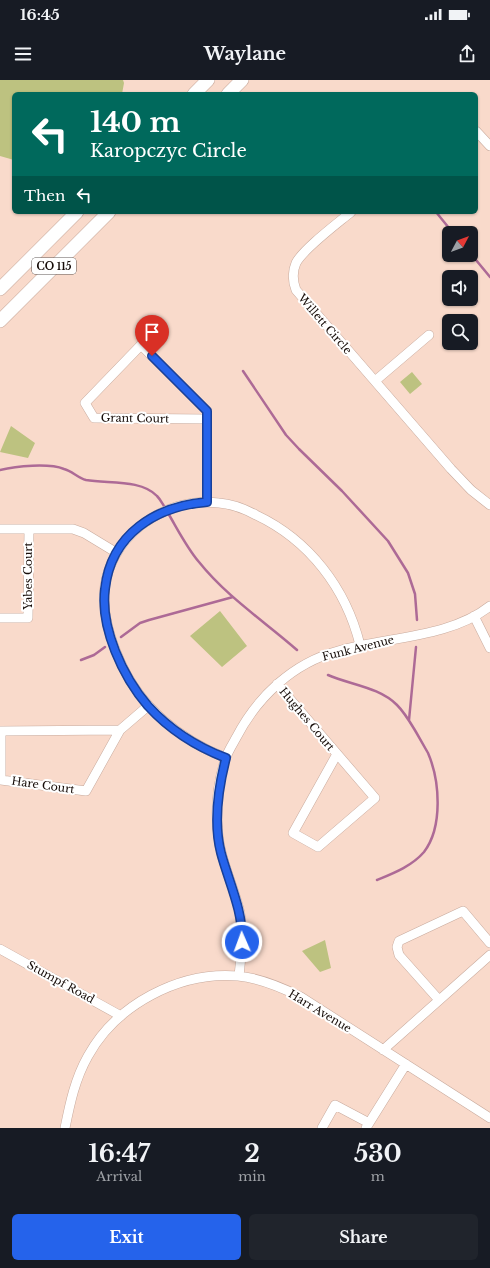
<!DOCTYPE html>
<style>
:root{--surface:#171b24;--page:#20242c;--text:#f1f3f6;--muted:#9ea1a6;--accent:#2563eb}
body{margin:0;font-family:"Libre Baskerville",serif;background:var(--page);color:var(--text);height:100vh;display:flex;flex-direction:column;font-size:15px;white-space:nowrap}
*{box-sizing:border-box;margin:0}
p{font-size:13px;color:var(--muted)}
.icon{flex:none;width:22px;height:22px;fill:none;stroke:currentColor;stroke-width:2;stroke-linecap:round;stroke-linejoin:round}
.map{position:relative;height:1048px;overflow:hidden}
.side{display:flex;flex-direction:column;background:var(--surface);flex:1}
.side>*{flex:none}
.hud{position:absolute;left:12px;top:12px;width:466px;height:122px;border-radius:6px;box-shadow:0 1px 3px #0004;background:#00695c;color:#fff;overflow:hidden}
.needle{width:26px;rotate:49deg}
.fabs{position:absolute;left:442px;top:146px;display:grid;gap:8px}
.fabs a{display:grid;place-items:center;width:36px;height:36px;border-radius:6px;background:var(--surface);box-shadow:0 1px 3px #0004;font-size:20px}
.pin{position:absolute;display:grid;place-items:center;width:34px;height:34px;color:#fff;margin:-41px -17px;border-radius:50% 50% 50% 0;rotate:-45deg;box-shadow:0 0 4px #0007}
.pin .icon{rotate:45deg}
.me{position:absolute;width:44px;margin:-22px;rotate:358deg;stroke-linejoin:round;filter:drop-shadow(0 0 3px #0008)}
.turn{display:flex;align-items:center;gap:14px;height:84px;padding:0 12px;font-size:18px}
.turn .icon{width:52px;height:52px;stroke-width:2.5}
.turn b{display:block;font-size:28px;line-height:34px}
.then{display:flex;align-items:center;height:38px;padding:0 12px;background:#0003;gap:8px;font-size:15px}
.eta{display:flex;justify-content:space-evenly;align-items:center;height:68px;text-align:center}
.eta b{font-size:24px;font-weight:800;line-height:28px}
.cta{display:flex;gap:8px;margin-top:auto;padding:8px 12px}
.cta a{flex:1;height:46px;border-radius:6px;background:var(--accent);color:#fff;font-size:16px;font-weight:800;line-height:46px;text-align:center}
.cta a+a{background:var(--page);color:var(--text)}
.status{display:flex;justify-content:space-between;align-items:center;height:28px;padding:0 20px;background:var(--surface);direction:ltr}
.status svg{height:11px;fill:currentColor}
header{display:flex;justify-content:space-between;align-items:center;height:52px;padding:0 12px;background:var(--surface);font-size:18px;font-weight:800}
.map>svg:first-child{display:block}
.green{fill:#bdc280}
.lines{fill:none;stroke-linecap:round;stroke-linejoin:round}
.stream{stroke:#ad6a96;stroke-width:2.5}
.minor-casing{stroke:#c8aa9d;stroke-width:10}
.highway-casing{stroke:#c8aa9d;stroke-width:14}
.minor{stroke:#fff;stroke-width:9}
.highway{stroke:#fff;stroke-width:13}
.route-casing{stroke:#184099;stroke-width:10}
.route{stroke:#2563eb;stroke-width:7}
.labels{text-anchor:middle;stroke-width:4;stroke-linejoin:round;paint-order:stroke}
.shield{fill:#fff;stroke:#5c5552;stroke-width:1}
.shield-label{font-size:10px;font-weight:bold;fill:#160c08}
.street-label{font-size:11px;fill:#160c08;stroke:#fff}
</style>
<div class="status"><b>16:45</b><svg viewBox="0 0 49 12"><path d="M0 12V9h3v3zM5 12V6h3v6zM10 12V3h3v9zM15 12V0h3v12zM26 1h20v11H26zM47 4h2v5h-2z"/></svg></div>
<header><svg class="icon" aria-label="menu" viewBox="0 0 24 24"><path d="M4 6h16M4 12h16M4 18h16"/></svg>Waylane<svg class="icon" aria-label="share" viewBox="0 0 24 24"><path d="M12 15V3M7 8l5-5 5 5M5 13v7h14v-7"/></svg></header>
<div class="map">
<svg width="490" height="1048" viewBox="0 0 490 1048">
<rect width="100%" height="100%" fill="#f9dacb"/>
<path class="green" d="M 0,0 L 123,0 L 124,3 L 122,14 L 14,14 L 14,80 L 0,76 Z
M 412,292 L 422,304 L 410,314 L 400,302 Z
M 11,346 L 35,363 L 28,378 L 0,372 Z
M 220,531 L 247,566 L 222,587 L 190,556 Z
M 325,860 L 331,888 L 320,892 L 302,871 Z"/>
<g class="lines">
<path class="stream" d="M 436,132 L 453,153
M 471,174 L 490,197
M 243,291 L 286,355 L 299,369 L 342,411 L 388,461 L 408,493 L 415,514 L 417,540
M 0,390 C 16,386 49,383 64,389 C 72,391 78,398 86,400 C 108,404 141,399 157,416 C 161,420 163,425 166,429
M 168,433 C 178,450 187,468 199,482 C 227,517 264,541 297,570
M 121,557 L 140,543 L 149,540 L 233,517
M 81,580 L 94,575 L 105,567
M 328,595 C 351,605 379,607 397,625 C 405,633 410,642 416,652 C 420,659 424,666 428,673 C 440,701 443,747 424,772 C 412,786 394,793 377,800
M 409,640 L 416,567"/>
<g class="minor-casing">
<path id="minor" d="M 476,51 L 490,66
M 351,132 C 338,143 303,169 296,183 C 292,192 293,202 296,210 L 451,389 L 471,410 L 490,425
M 375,301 L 429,255
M 207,339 L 94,338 L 85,323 L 141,265 L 207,331 L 207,422
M 0,449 L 73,449 L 84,453 L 117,473
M 474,536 L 490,568
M 0,538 L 28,538 L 29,449
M 277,604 L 375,718 L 318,767 L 293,753 L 337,674
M 120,650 L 86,711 L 1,700 L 1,651 L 120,650 L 148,626
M 226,678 C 180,660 140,627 120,581 C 111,561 104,538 104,516 C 106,458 163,416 219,423 C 232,424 245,429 256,435 C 309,460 346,508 360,565
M 0,869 L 121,936
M 239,896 C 241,876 244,854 240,833 C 234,806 220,780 218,752 C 215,728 218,703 225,680 C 227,673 232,665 236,658 C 257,617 293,583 338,571 C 386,557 450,558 490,526
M 439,920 L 399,875 L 397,867 L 399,861 L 463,831 L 490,863
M 383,970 L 490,875
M 65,1048 C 70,1023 75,999 88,976 C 116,925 179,891 238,896 C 260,898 281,907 301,917 L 490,1038
M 322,1048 L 335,1025 L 369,1043
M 366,1048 L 406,984"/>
</g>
<g class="highway-casing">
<path id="highway" d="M 194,14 L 208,0
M 228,14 L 242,0
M 0,209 L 77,132
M 0,241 L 109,132"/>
</g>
<use href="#minor" class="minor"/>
<use href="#highway" class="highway"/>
</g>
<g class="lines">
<g class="route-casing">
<path id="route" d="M 152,276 L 207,331 L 207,422 C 156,426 111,454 105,509 C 100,548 123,597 148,626 C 169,649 197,667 226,678 C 218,709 213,742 221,773 C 229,803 243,830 242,862"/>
</g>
<use href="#route" class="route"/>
</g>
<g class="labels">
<rect class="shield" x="32" y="178" width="44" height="16" rx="3"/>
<g class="shield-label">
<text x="54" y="190">CO 115</text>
</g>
<g class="street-label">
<text transform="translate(325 244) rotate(49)" y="4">Willett Circle</text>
<text transform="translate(135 338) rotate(1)" y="4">Grant Court</text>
<text transform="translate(28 496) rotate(-90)" y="4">Yabes Court</text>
<text transform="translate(358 568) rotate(-14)" y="4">Funk Avenue</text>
<text transform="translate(307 639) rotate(50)" y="4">Hughes Court</text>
<text transform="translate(43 705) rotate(8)" y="4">Hare Court</text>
<text transform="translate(61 902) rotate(29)" y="4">Stumpf Road</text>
<text transform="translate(320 931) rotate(31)" y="4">Harr Avenue</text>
</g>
</g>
</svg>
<div class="fabs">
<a><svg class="needle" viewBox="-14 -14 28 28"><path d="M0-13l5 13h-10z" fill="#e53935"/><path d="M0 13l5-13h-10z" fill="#9ea1a6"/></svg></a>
<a><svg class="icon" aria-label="sound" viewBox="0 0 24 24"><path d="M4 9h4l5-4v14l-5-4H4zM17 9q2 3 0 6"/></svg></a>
<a><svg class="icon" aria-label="search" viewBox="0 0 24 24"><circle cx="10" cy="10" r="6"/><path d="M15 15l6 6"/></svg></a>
</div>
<div class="pin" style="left:152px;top:276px;background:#d93025"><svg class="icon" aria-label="arrive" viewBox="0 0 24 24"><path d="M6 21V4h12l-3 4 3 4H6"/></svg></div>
<svg class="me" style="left:242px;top:862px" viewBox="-20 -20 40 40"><circle r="17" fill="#2563eb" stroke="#fff" stroke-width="3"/><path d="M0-11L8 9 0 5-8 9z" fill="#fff"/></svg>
<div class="hud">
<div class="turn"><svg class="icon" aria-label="left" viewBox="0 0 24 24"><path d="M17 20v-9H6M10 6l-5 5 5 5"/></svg><div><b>140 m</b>Karopczyc Circle</div></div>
<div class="then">Then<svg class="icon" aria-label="left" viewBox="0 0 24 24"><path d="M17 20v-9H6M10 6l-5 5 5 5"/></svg></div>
</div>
</div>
<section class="side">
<div class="eta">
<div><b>16:47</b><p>Arrival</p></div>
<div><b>2</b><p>min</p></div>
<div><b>530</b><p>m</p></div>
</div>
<div class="cta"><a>Exit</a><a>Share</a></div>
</section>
